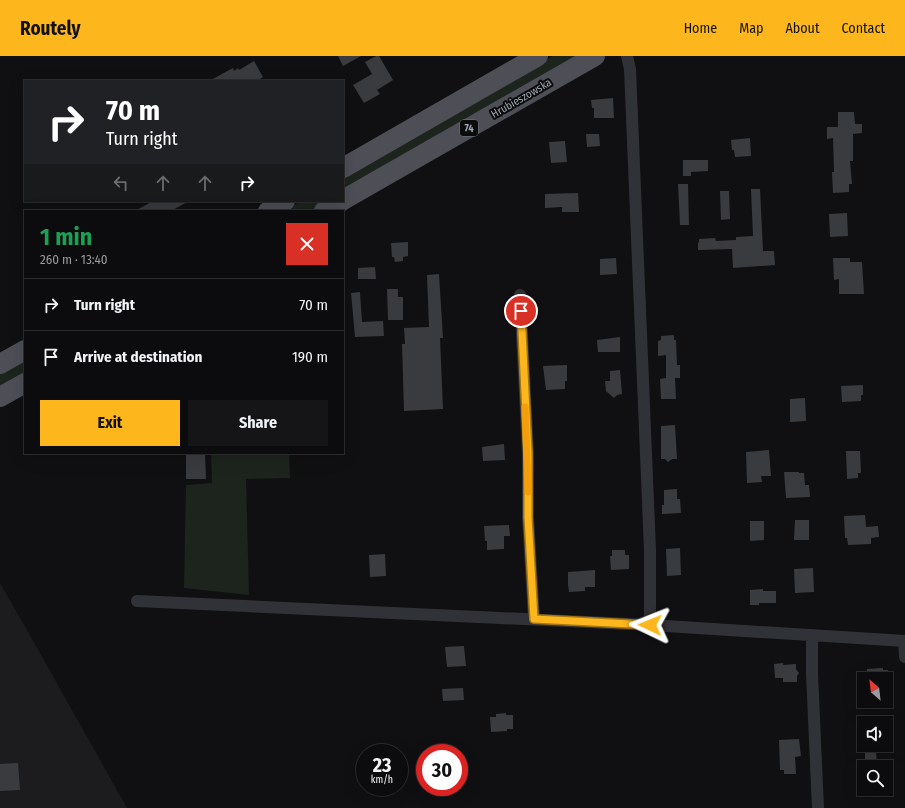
<!DOCTYPE html>
<meta charset="utf-8">
<style>
:root{--surface:#0c0c0e;--page:#151517;--text:#f1f3f6;--muted:#9a9b9e;--line:#2c2c2e;--accent:#fdb71d}
body{margin:0;font-family:"Fira Sans Condensed",sans-serif;background:var(--page);color:var(--text);height:100vh;display:flex;flex-direction:column;font-size:15px;white-space:nowrap}
*{box-sizing:border-box;margin:0}
p{font-size:13px;color:var(--muted)}
.icon{flex:none;width:22px;height:22px;fill:none;stroke:currentColor;stroke-width:2;stroke-linecap:round;stroke-linejoin:round}
.map{position:relative;flex:1;overflow:hidden}
.drawer{position:absolute;left:24px;top:154px;width:320px;height:244px;display:flex;flex-direction:column;background:var(--surface);border-radius:0px;box-shadow:0 4px 16px #0002,0 0 0 1px var(--line)}
.drawer>*{flex:none}
.banner{position:absolute;left:24px;top:24px;width:320px;height:122px;border-radius:0px;box-shadow:0 4px 16px #0002,0 0 0 1px var(--line);background:#202124;color:#fff;overflow:hidden}
.needle{width:26px;rotate:332deg}
.controls{position:absolute;left:857px;top:616px;display:grid;gap:8px}
.controls a{display:grid;place-items:center;width:36px;height:36px;border-radius:0px;background:var(--surface);box-shadow:0 4px 16px #0002,0 0 0 1px var(--line);font-size:20px}
.speed{position:absolute;left:356px;top:688px;display:flex;gap:8px;font-size:20px;font-weight:700;text-align:center}
.speed>*{display:grid;place-content:center;width:52px;height:52px;border-radius:50%;background:var(--surface);box-shadow:0 4px 16px #0002,0 0 0 1px var(--line);line-height:1}
.speed small{font-size:10px;font-weight:400}
.speed .limit{border:6px solid #d22;background:#fff;color:#111}
.pin{position:absolute;display:grid;place-items:center;width:34px;height:34px;color:#fff;margin:-17px;border:2px solid #fff;border-radius:50%;box-shadow:0 1px 4px #0007}
.me{position:absolute;width:44px;margin:-22px;rotate:272deg;stroke-linejoin:round;filter:drop-shadow(0 0 3px #0008)}
.turn{display:flex;align-items:center;gap:14px;height:84px;padding:0 16px;font-size:18px}
.turn .icon{width:52px;height:52px;stroke-width:2.5}
.turn b{display:block;font-size:28px;line-height:34px}
.lanes{display:flex;align-items:center;height:38px;padding:0 16px;background:#0003;justify-content:center;gap:20px;direction:ltr}
.lanes .off{opacity:.35}
.round{display:grid;place-items:center;flex:none;width:42px;height:42px;border-radius:0px;background:var(--page)}
.head{display:flex;align-items:center;justify-content:space-between;height:68px;padding:0 16px}
h1{font-size:24px;font-weight:700;line-height:30px;color:#1e9e55}
.primary-button{display:flex;gap:8px;margin-top:auto;padding:8px 16px}
.primary-button a{flex:1;height:46px;border-radius:0px;background:var(--accent);color:#111;font-size:16px;font-weight:700;line-height:46px;text-align:center}
.primary-button a+a{background:var(--page);color:var(--text)}
ul{padding:0;list-style:none}
li{display:flex;align-items:center;gap:12px;height:52px;padding:0 16px;border-top:1px solid var(--line)}
li div{flex:1}
li b{display:block;font-size:15px}
li em{font-style:normal}
header{display:flex;align-items:center;gap:24px;box-sizing:border-box;height:56px;padding:0 20px;background:var(--accent);color:#111}
header strong{font-size:19px}
nav{display:flex;gap:22px;margin-inline-start:auto;font-size:14px}
.map>svg:first-child{display:block}
.built{fill:#1c1c1f}
.green{fill:#1c241d}
.building{fill:#3a3b3f}
.lines{fill:none;stroke-linecap:round;stroke-linejoin:round}
.street{stroke:#313237;stroke-width:12}
.primary{stroke:#4d4e56;stroke-width:20}
.route-casing{stroke:#a47713;stroke-width:10}
.route{stroke:#fdb71d;stroke-width:7}
.slow{stroke:#f59e0b;stroke-width:7}
.labels{text-anchor:middle;stroke-width:4;stroke-linejoin:round;paint-order:stroke}
.shield{fill:#0b0b0c;stroke:#737881;stroke-width:1}
.shield-label{font-size:10px;font-weight:bold;fill:#a0a6b3}
.street-label{font-size:11px;fill:#a0a6b3;stroke:#0b0b0c}
</style>
<header>
<strong>Routely</strong>
<nav><a>Home</a><a>Map</a><a>About</a><a>Contact</a></nav>
</header>
<div class="map">
<svg width="905" height="752" viewBox="0 0 905 752">
<rect width="100%" height="100%" fill="#101012"/>
<path class="built" d="M 0,527 L 36,590 L 127,752 L 0,752 Z"/>
<path class="green" d="M 553,0 L 579,0 L 343,136 L 343,120 Z
M 301,145 L 330,145 L 314,155 L 283,155 Z
M 25,303 L 25,320 L 0,335 L 0,317 Z
M 211,397 L 289,397 L 290,422 L 246,423 L 249,539 L 184,532 L 186,429 L 212,427 Z"/>
<path class="building" d="M 338,0 L 361,0 L 343,10 Z
M 376,0 L 379,0 L 393,24 L 377,34 L 380,38 L 364,47 L 353,29 L 372,18 L 365,6 Z
M 254,5 L 263,21 L 257,25 L 209,25 L 233,12 L 234,15 L 238,12 L 239,14 Z
M 613,42 L 614,62 L 594,62 L 594,52 L 592,52 L 591,44 Z
M 838,56 L 854,56 L 855,68 L 862,68 L 862,77 L 853,78 L 853,105 L 850,105 L 852,128 L 849,128 L 849,136 L 833,137 L 832,116 L 834,116 L 833,82 L 827,83 L 827,71 L 838,71 Z
M 586,78 L 599,78 L 600,90 L 587,91 Z
M 750,82 L 751,100 L 735,101 L 734,94 L 732,94 L 731,84 Z
M 565,85 L 567,106 L 551,107 L 549,86 Z
M 683,104 L 708,104 L 708,115 L 691,116 L 691,120 L 683,120 Z
M 678,128 L 688,128 L 689,169 L 680,169 Z
M 751,133 L 760,133 L 763,195 L 774,195 L 775,209 L 733,212 L 732,193 L 698,194 L 698,187 L 699,186 L 699,183 L 715,182 L 716,185 L 736,184 L 736,181 L 753,180 Z
M 720,135 L 729,135 L 730,163 L 721,164 Z
M 578,137 L 579,156 L 562,156 L 562,151 L 545,152 L 545,138 Z
M 153,145 L 189,145 L 171,155 L 135,155 Z
M 847,157 L 848,180 L 830,181 L 829,158 Z
M 408,186 L 408,200 L 403,201 L 403,205 L 395,206 L 394,201 L 392,201 L 391,187 Z
M 616,202 L 617,218 L 600,219 L 600,203 Z
M 833,202 L 850,202 L 850,206 L 862,206 L 864,238 L 839,238 L 839,223 L 834,224 Z
M 375,211 L 376,223 L 358,223 L 358,212 Z
M 439,218 L 443,282 L 440,282 L 443,353 L 404,355 L 402,288 L 405,288 L 404,272 L 429,271 L 427,219 Z
M 387,233 L 398,233 L 398,241 L 403,241 L 403,264 L 388,264 Z
M 360,236 L 362,266 L 383,265 L 384,280 L 355,281 L 351,237 Z
M 674,279 L 674,284 L 676,284 L 677,309 L 680,309 L 680,322 L 675,322 L 676,343 L 661,343 L 660,323 L 666,322 L 666,299 L 658,300 L 658,285 L 661,284 L 661,280 Z
M 620,281 L 620,296 L 598,296 L 597,284 Z
M 567,309 L 567,325 L 565,325 L 565,333 L 546,334 L 543,310 Z
M 620,314 L 622,338 L 617,339 L 614,342 L 606,335 L 605,325 L 610,325 L 610,315 Z
M 863,329 L 863,339 L 861,339 L 861,345 L 842,346 L 841,330 Z
M 805,342 L 806,365 L 790,366 L 790,343 Z
M 675,369 L 677,403 L 672,403 L 668,406 L 665,403 L 661,403 L 661,370 Z
M 504,388 L 505,404 L 483,405 L 482,391 Z
M 769,394 L 771,420 L 761,420 L 762,426 L 747,427 L 746,396 Z
M 846,395 L 860,395 L 861,417 L 858,417 L 858,422 L 847,423 Z
M 186,397 L 205,397 L 206,423 L 186,423 Z
M 784,416 L 799,416 L 799,417 L 804,417 L 805,429 L 809,429 L 810,441 L 786,442 Z
M 677,433 L 677,443 L 680,443 L 681,457 L 662,458 L 662,449 L 664,449 L 664,434 Z
M 865,459 L 866,471 L 878,470 L 879,481 L 871,482 L 871,488 L 848,489 L 847,482 L 845,482 L 844,460 Z
M 795,464 L 809,464 L 809,484 L 794,484 Z
M 750,465 L 764,465 L 764,484 L 750,485 Z
M 509,469 L 510,480 L 504,480 L 504,493 L 487,494 L 487,485 L 485,485 L 484,470 Z
M 680,492 L 681,519 L 667,520 L 666,493 Z
M 612,494 L 625,494 L 625,499 L 629,499 L 629,513 L 611,514 L 610,500 L 612,500 Z
M 385,498 L 386,520 L 370,521 L 369,499 Z
M 813,512 L 814,536 L 795,537 L 794,513 Z
M 595,514 L 595,531 L 585,531 L 585,535 L 569,536 L 568,528 L 568,516 Z
M 763,533 L 763,535 L 776,535 L 776,547 L 759,547 L 759,549 L 750,549 L 750,534 Z
M 464,590 L 466,610 L 447,611 L 445,591 Z
M 783,607 L 783,609 L 796,608 L 796,613 L 799,617 L 797,620 L 797,626 L 783,626 L 783,622 L 775,622 L 774,608 Z
M 883,612 L 883,614 L 888,614 L 888,623 L 867,623 L 867,613 Z
M 463,632 L 464,644 L 443,645 L 442,633 Z
M 506,657 L 506,659 L 513,659 L 513,673 L 507,673 L 507,675 L 491,676 L 490,661 L 496,661 L 496,658 Z
M 799,683 L 801,700 L 795,701 L 796,718 L 784,718 L 784,714 L 780,714 L 779,684 Z
M 876,694 L 877,711 L 865,711 L 865,695 Z
M 18,707 L 20,734 L 0,735 L 0,708 Z"/>
<g class="lines">
<path class="street" d="M 627,0 L 630,13 L 650,494 L 650,569
M 520,239 L 528,397 L 528,461 L 534,563
M 137,545 L 650,569 L 905,585
M 812,580 L 812,618 L 818,752
M 904,585 L 905,601"/>
<path class="primary" d="M 343,112 L 538,0
M 343,144 L 595,0
M 268,155 L 285,145
M 324,155 L 342,145
M 0,308 L 25,294
M 0,341 L 25,327"/>
</g>
<g class="lines">
<g class="route-casing">
<path id="route" d="M 521,255 L 528,397 L 528,461 L 534,563 L 650,569"/>
</g>
<use href="#route" class="route"/>
<path class="slow" d="M 525,351 L 528,436"/>
</g>
<g class="labels">
<rect class="shield" x="460" y="64" width="18" height="16" rx="3"/>
<g class="shield-label">
<text x="469" y="76">74</text>
</g>
<g class="street-label">
<text transform="translate(521 42) rotate(-30)" y="4">Hrubieszowska</text>
</g>
</g>
</svg>
<div class="controls">
<a><svg class="needle" viewBox="-14 -14 28 28"><path d="M0-13l5 13h-10z" fill="#e53935"/><path d="M0 13l5-13h-10z" fill="#9a9b9e"/></svg></a>
<a><svg class="icon" aria-label="sound" viewBox="0 0 24 24"><path d="M4 9h4l5-4v14l-5-4H4zM17 9q2 3 0 6"/></svg></a>
<a><svg class="icon" aria-label="search" viewBox="0 0 24 24"><circle cx="10" cy="10" r="6"/><path d="M15 15l6 6"/></svg></a>
</div>
<div class="speed"><div>23<small>km/h</small></div><div class="limit">30</div></div>
<div class="pin" style="left:521px;top:255px;background:#d93025"><svg class="icon" aria-label="arrive" viewBox="0 0 24 24"><path d="M6 21V4h12l-3 4 3 4H6"/></svg></div>
<svg class="me" style="left:650px;top:569px" viewBox="-20 -20 40 40"><path d="M0-17L14 15 0 8-14 15z" fill="#fdb71d" stroke="#fff" stroke-width="4"/></svg>
<div class="banner">
<div class="turn"><svg class="icon" aria-label="right" viewBox="0 0 24 24"><path d="M7 20v-9h11M14 6l5 5-5 5"/></svg><div><b>70 m</b>Turn right</div></div>
<div class="lanes"><svg class="icon off" aria-label="left" viewBox="0 0 24 24"><path d="M17 20v-9H6M10 6l-5 5 5 5"/></svg><svg class="icon off" aria-label="ahead" viewBox="0 0 24 24"><path d="M12 20V5M6 11l6-6 6 6"/></svg><svg class="icon off" aria-label="ahead" viewBox="0 0 24 24"><path d="M12 20V5M6 11l6-6 6 6"/></svg><svg class="icon" aria-label="right" viewBox="0 0 24 24"><path d="M7 20v-9h11M14 6l5 5-5 5"/></svg></div>
</div>
<section class="drawer">
<div class="head"><div><h1>1 min</h1><p>260 m · 13:40</p></div><a class="round" style="background:#d93025;color:#fff"><svg class="icon" aria-label="close" viewBox="0 0 24 24"><path d="M6 6l12 12M18 6L6 18"/></svg></a></div>
<ul>
<li><svg class="icon" aria-label="right" viewBox="0 0 24 24"><path d="M7 20v-9h11M14 6l5 5-5 5"/></svg><div><b>Turn right</b></div><em>70 m</em></li>
<li><svg class="icon" aria-label="arrive" viewBox="0 0 24 24"><path d="M6 21V4h12l-3 4 3 4H6"/></svg><div><b>Arrive at destination</b></div><em>190 m</em></li>
</ul>
<div class="primary-button"><a>Exit</a><a>Share</a></div>
</section>
</div>
